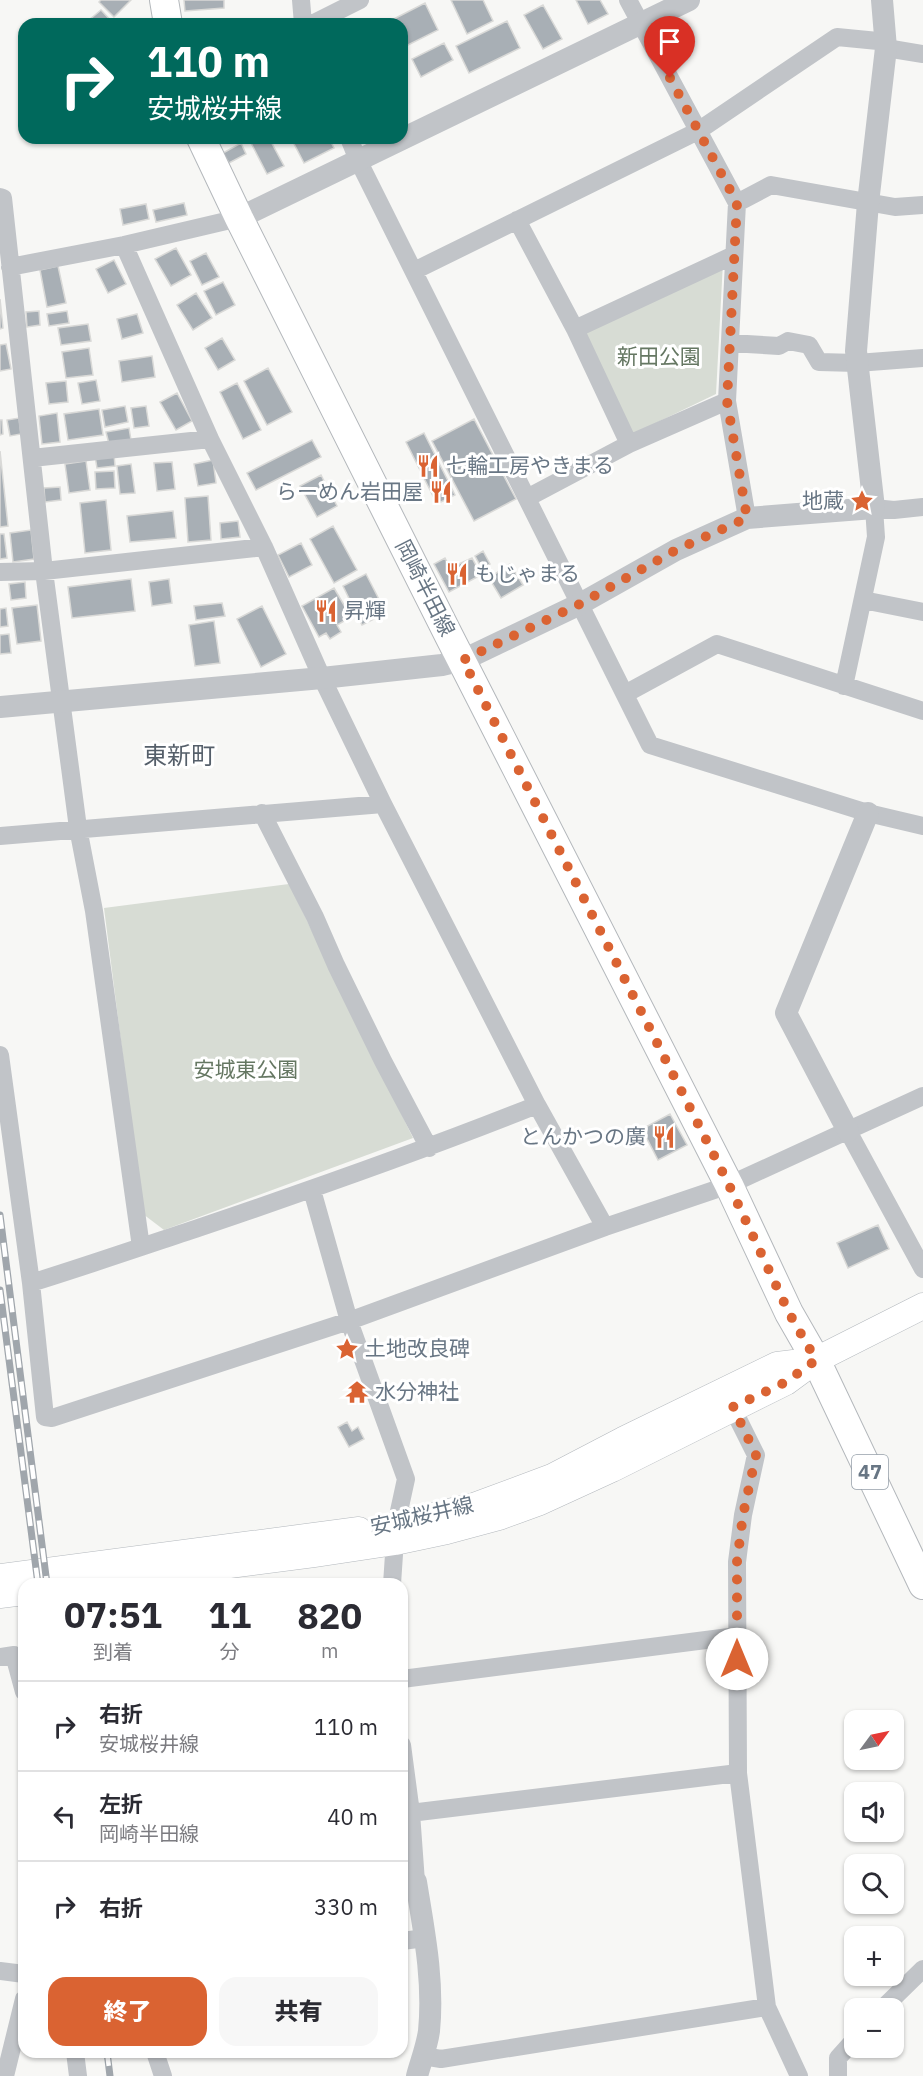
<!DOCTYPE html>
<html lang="ja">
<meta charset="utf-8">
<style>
:root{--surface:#fff;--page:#f7f7f7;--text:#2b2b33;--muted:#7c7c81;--line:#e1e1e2;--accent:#da6332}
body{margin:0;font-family:"IBM Plex Sans","Noto Sans JP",sans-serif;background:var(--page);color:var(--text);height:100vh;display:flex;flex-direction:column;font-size:22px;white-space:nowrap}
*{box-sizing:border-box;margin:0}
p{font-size:20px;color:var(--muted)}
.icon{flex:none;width:33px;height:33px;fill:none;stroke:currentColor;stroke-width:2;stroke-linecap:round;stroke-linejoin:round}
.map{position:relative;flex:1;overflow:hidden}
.side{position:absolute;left:18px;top:1578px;width:390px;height:480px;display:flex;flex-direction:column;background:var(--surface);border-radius:18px;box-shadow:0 2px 4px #0004}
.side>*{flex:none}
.guide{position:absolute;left:18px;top:18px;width:390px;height:126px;border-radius:18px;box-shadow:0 2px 4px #0004;background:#00695c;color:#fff;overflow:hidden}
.needle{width:39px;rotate:57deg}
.controls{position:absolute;left:844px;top:1710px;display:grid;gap:12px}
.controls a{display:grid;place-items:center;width:60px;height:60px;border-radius:12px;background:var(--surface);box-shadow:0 2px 4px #0004;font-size:30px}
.pin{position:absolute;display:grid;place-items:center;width:51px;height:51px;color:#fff;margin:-62px -26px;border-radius:50% 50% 50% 0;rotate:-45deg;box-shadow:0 0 6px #0007}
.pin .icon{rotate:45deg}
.me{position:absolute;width:66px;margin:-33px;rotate:0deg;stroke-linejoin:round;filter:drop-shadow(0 0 4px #0008)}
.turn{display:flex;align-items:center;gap:21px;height:126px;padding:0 30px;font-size:27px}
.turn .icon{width:78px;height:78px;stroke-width:2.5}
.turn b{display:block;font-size:42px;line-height:51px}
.eta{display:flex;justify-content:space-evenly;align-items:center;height:102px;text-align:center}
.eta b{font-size:36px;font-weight:800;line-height:42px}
.button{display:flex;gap:12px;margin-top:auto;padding:12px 30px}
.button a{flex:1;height:69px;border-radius:18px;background:var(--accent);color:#fff;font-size:24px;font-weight:800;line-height:69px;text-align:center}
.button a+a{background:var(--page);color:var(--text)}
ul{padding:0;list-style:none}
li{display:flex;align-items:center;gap:18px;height:90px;padding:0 30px;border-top:2px solid var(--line)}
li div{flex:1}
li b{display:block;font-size:22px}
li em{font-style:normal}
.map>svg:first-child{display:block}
.green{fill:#d7dcd4}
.building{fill:#a8afb5;stroke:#d9d9d7;stroke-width:1.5}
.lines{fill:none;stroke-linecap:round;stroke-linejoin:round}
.secondary-casing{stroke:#b3b8bd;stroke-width:27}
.primary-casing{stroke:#b4b8bc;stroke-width:30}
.minor{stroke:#c1c4c8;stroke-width:18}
.tertiary{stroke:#c1c4c8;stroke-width:22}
.secondary{stroke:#fff;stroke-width:26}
.primary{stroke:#fff;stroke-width:28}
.rail-casing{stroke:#a0a6ac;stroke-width:7}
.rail{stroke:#fff;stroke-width:4.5;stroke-dasharray:14;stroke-linecap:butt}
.route{stroke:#da6332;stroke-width:10;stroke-dasharray:0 18}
.labels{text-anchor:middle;stroke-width:6;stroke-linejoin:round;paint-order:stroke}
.shield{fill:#fff;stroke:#959fa9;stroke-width:1.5}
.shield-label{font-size:20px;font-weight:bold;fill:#687684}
.park-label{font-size:21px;fill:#657762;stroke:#fff}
.poi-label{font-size:21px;fill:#687684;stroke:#fff;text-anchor:start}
.street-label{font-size:21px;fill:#687684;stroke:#fff}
.quarter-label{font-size:24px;fill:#555f6a;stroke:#fff}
</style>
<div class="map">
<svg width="923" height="2076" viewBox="0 0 923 2076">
<rect width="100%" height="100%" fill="#f7f7f5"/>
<path class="green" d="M 723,262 L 716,394 L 633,434 L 581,330 Z
M 289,884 L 413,1138 L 164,1230 L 143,1214 L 104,908 Z"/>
<path class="building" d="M 101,0 L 131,0 L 114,17 L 99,2 Z
M 184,0 L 224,0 L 224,8 L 185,11 Z
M 451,0 L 483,0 L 493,21 L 467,34 Z
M 576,0 L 600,0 L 608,14 L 588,24 Z
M 425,3 L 438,30 L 402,48 L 402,24 L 384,24 Z
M 543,5 L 562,39 L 543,49 L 524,15 Z
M 101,10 L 114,24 L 93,24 L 89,20 Z
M 507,21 L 520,48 L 469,73 L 456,46 Z
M 444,43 L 453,60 L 421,77 L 412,59 Z
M 255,138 L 269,138 L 284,166 L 267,174 L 250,141 Z
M 291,138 L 329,138 L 334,148 L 304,163 Z
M 241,143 L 246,154 L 229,163 L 223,153 Z
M 184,203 L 187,215 L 156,222 L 153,210 Z
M 146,204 L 149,219 L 123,225 L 120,209 Z
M 176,248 L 191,275 L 171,286 L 155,259 Z
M 206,253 L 219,277 L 202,285 L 190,261 Z
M 114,260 L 126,284 L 108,293 L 96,269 Z
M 58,266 L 66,303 L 47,307 L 40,270 Z
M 223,282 L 235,305 L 216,315 L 204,291 Z
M 196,293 L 212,318 L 193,330 L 177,305 Z
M 0,299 L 3,328 L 0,329 Z
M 39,311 L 40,325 L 27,327 L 26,312 Z
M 67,311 L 69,323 L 49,326 L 47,314 Z
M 137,314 L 143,333 L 122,339 L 117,319 Z
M 88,324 L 91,341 L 61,345 L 58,328 Z
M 222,338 L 235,360 L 218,370 L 205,348 Z
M 6,344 L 11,369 L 0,371 L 0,345 Z
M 89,348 L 93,375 L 66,378 L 62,352 Z
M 152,356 L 155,377 L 122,382 L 119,361 Z
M 268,368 L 292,412 L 267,425 L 244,381 Z
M 96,380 L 100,401 L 82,404 L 78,383 Z
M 66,381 L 68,402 L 49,404 L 46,383 Z
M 237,383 L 261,430 L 243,439 L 220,392 Z
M 177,393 L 192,421 L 176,430 L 160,402 Z
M 125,406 L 128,422 L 105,427 L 102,410 Z
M 146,406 L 149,426 L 134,428 L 131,408 Z
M 99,409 L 103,435 L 68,440 L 64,414 Z
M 57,413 L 60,442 L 42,444 L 39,416 Z
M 19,418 L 21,434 L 10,436 L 7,420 Z
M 474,419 L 516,499 L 474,521 L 432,441 Z
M 0,420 L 2,420 L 3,434 L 0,435 Z
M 129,428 L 131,440 L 109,444 L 106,432 Z
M 424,433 L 455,495 L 437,504 L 406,442 Z
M 312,440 L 321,457 L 256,490 L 247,473 Z
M 0,451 L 8,526 L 0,527 Z
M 114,454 L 115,466 L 97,468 L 95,456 Z
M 213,460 L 216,483 L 198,486 L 194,464 Z
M 86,461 L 90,490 L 69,493 L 65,464 Z
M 172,462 L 175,489 L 157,491 L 154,463 Z
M 131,464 L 135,493 L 120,494 L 117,466 Z
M 114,471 L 115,488 L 96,489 L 95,472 Z
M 321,475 L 337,506 L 317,517 L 300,486 Z
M 60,487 L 61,500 L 45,502 L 44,488 Z
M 208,496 L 211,540 L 188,542 L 185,498 Z
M 106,500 L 111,550 L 85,553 L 80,503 Z
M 173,511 L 176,538 L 130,542 L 127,516 Z
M 238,521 L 240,537 L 221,539 L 220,523 Z
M 333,526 L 357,570 L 334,583 L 310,539 Z
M 31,530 L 34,559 L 13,562 L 10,533 Z
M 0,534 L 4,534 L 7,558 L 0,559 Z
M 301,543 L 312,565 L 289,577 L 278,555 Z
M 483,551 L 490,564 L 482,569 L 475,556 Z
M 445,558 L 450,568 L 472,558 L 481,575 L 449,592 L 434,564 Z
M 510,564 L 523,585 L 501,598 L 489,578 Z
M 366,574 L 386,613 L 362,625 L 343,586 Z
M 131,579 L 135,611 L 72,618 L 68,587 Z
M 169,579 L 172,603 L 152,606 L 149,582 Z
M 25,582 L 26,598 L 11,600 L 9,584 Z
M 334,588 L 351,617 L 337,625 L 341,632 L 330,639 L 326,633 L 319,637 L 302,606 Z
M 222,603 L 225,616 L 196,620 L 194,606 Z
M 37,605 L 41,641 L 17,644 L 12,608 Z
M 262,606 L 286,654 L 261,667 L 237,619 Z
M 6,608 L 8,626 L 0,627 L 0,609 Z
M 214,621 L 220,663 L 195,666 L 189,625 Z
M 9,634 L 11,653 L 0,654 L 0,635 Z
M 670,1114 L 687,1145 L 658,1160 L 642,1129 Z
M 878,1225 L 889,1249 L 848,1268 L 837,1243 Z
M 360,1386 L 362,1395 L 354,1397 L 352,1388 Z
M 347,1422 L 352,1431 L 358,1427 L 364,1439 L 349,1447 L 338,1427 Z"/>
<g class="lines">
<g class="secondary-casing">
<path id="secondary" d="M 395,1525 L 474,1506 L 552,1477 L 623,1440 L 777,1365 L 810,1361
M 0,1577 L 359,1530
M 84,1584 L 314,1554 L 395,1542 L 447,1531 L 499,1517 L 540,1502 L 612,1469 L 786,1382 L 816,1360 L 923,1306
M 0,1595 L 24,1592"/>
</g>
<g class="primary-casing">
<path id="primary" d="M 164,0 L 168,24
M 201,138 L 239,218 L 449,636 L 729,1185 L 789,1313 L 816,1360 L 923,1585"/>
</g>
<path class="minor" d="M 301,0 L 303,24
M 628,0 L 737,203 L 727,401 L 747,518
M 312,24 L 360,0
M 349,138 L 358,160 L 650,745 L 868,813 L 923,826
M 0,197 L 3,198 L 44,571 L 78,828 L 94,911 L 141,1247
M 737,203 L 771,185 L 895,207 L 923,205
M 517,220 L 575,329 L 629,444
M 124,245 L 210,439 L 264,547 L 322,678 L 383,804 L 537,1105 L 605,1227
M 10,267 L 124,245 L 239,218
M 414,271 L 698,131 L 837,37 L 878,41 L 886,48 L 923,54
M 575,329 L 734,255
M 730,343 L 779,346 L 788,341 L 809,345 L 819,362 L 857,363 L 923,358
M 32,458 L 210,439
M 527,498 L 629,444 L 727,401
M 0,572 L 44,571 L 264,547
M 863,600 L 923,612
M 844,686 L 876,537 L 874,508 L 894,510 L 923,507
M 625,694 L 717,644 L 923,711
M 262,813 L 315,917 L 336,965 L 383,1061 L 429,1148
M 0,836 L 383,804
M 0,1055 L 31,1283
M 537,1105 C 427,1149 316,1188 204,1226 C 147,1245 89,1265 31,1283 L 45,1417 L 52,1418 L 349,1321 L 605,1227 L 729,1185 L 923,1096
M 848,1131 L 923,1269
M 312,1190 L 349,1321 L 406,1479 L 396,1525 L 392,1584
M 728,1399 L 756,1455 L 743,1515 L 737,1562 L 738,1773 L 767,2007 L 799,2076
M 0,1657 L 14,1655 L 24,1692
M 402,1679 L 737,1636
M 402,1745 L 411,1813 L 416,1882
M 402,1814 L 738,1773
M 402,1941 L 425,1938
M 0,1971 L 24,1974
M 883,2008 L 923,1969
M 75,2052 L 78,2076
M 155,2052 L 163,2076
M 423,2056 L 441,2059 L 767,2007
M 5,2076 L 24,1999
M 838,2076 L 838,2058 L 855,2039"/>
<path class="tertiary" d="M 239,218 L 689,0
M 0,707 L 322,678 L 442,665 L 463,660 L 580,604 L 676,550 L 747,518 L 874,508 L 856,351 L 868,203 L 886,48 L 882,0
M 848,1131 L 786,1013 L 868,813
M 416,1882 C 424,1931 434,1981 429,2031 C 427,2046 421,2061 417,2076"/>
<use href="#secondary" class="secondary"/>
<use href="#primary" class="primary"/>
<g class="rail-casing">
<path id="rail" d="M 0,1215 L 47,1584
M 0,1290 L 38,1584
M 107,2052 L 110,2076"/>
</g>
<use href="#rail" class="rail"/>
</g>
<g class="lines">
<path class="route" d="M 670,78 L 737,203 L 727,401 L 747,518 L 676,550 L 580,604 L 463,660 L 729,1185 L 789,1313 L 816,1360 L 786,1382 L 733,1407 L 756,1455 L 743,1515 L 737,1562 L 737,1659"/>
</g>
<defs>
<g id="restaurant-bare" transform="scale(1.8)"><path d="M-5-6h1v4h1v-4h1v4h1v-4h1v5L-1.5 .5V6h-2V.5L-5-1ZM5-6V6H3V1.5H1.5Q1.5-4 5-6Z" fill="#da6332" stroke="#fff" stroke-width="2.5" paint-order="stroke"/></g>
<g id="sight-bare" transform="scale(1.8)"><path d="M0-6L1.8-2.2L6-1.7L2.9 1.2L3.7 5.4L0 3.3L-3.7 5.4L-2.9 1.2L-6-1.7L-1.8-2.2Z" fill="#da6332" stroke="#fff" stroke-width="2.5" paint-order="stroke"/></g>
<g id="temple-bare" transform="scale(1.8)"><path d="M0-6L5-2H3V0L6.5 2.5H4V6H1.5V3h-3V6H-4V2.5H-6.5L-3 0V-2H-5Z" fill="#da6332" stroke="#fff" stroke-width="2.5" paint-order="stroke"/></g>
</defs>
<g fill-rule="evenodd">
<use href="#restaurant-bare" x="428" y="466"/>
<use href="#restaurant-bare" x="441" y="492"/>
<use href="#sight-bare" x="862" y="501"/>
<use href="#restaurant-bare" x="457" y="574"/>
<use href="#restaurant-bare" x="326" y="611"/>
<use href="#restaurant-bare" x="664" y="1137"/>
<use href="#sight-bare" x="347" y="1349"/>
<use href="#temple-bare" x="357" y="1392"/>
</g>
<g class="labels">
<rect class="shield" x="852" y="1455" width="36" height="34" rx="4.5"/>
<g class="shield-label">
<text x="870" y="1479">47</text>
</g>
<g class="park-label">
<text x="659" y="364">新田公園</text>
<text x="246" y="1077">安城東公園</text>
</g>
<g class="poi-label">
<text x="446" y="473">七輪工房やきまる</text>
<text x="423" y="499" text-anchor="end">らーめん岩田屋</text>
<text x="844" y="508" text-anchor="end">地蔵</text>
<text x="475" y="581">もじゃまる</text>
<text x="344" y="618">昇輝</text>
<text x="646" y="1144" text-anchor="end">とんかつの廣</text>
<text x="365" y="1356">土地改良碑</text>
<text x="375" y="1399">水分神社</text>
</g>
<g class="street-label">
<text transform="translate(425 588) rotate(63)" y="7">岡崎半田線</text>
<text transform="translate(422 1516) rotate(-13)" y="7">安城桜井線</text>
</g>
<g class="quarter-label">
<text x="179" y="764">東新町</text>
</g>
</g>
</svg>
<div class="controls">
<a><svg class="needle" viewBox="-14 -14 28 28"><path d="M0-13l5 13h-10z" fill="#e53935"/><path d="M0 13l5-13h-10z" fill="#7c7c81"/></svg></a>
<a><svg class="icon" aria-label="sound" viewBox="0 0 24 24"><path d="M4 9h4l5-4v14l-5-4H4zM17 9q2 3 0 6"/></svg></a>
<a><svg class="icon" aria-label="search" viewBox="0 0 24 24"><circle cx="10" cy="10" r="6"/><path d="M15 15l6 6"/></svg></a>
<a>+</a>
<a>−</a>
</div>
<div class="pin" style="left:670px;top:78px;background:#d93025"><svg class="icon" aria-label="arrive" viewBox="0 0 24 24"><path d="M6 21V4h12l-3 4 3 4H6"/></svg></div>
<svg class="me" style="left:737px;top:1659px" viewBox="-20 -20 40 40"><circle r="19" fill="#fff"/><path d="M0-13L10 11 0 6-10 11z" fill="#da6332"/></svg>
<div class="guide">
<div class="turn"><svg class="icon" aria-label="right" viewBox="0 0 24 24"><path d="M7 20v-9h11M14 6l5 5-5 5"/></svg><div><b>110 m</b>安城桜井線</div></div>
</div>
<section class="side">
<div class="eta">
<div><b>07:51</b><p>到着</p></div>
<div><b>11</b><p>分</p></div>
<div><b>820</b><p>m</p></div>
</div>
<ul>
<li><svg class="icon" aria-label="right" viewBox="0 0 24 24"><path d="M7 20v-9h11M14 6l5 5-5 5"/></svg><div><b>右折</b><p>安城桜井線</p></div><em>110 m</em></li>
<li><svg class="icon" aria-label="left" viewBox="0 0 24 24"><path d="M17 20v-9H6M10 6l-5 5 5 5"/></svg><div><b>左折</b><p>岡崎半田線</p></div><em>40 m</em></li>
<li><svg class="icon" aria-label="right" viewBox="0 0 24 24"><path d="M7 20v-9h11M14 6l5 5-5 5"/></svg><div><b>右折</b></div><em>330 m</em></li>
</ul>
<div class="button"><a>終了</a><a>共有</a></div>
</section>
</div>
